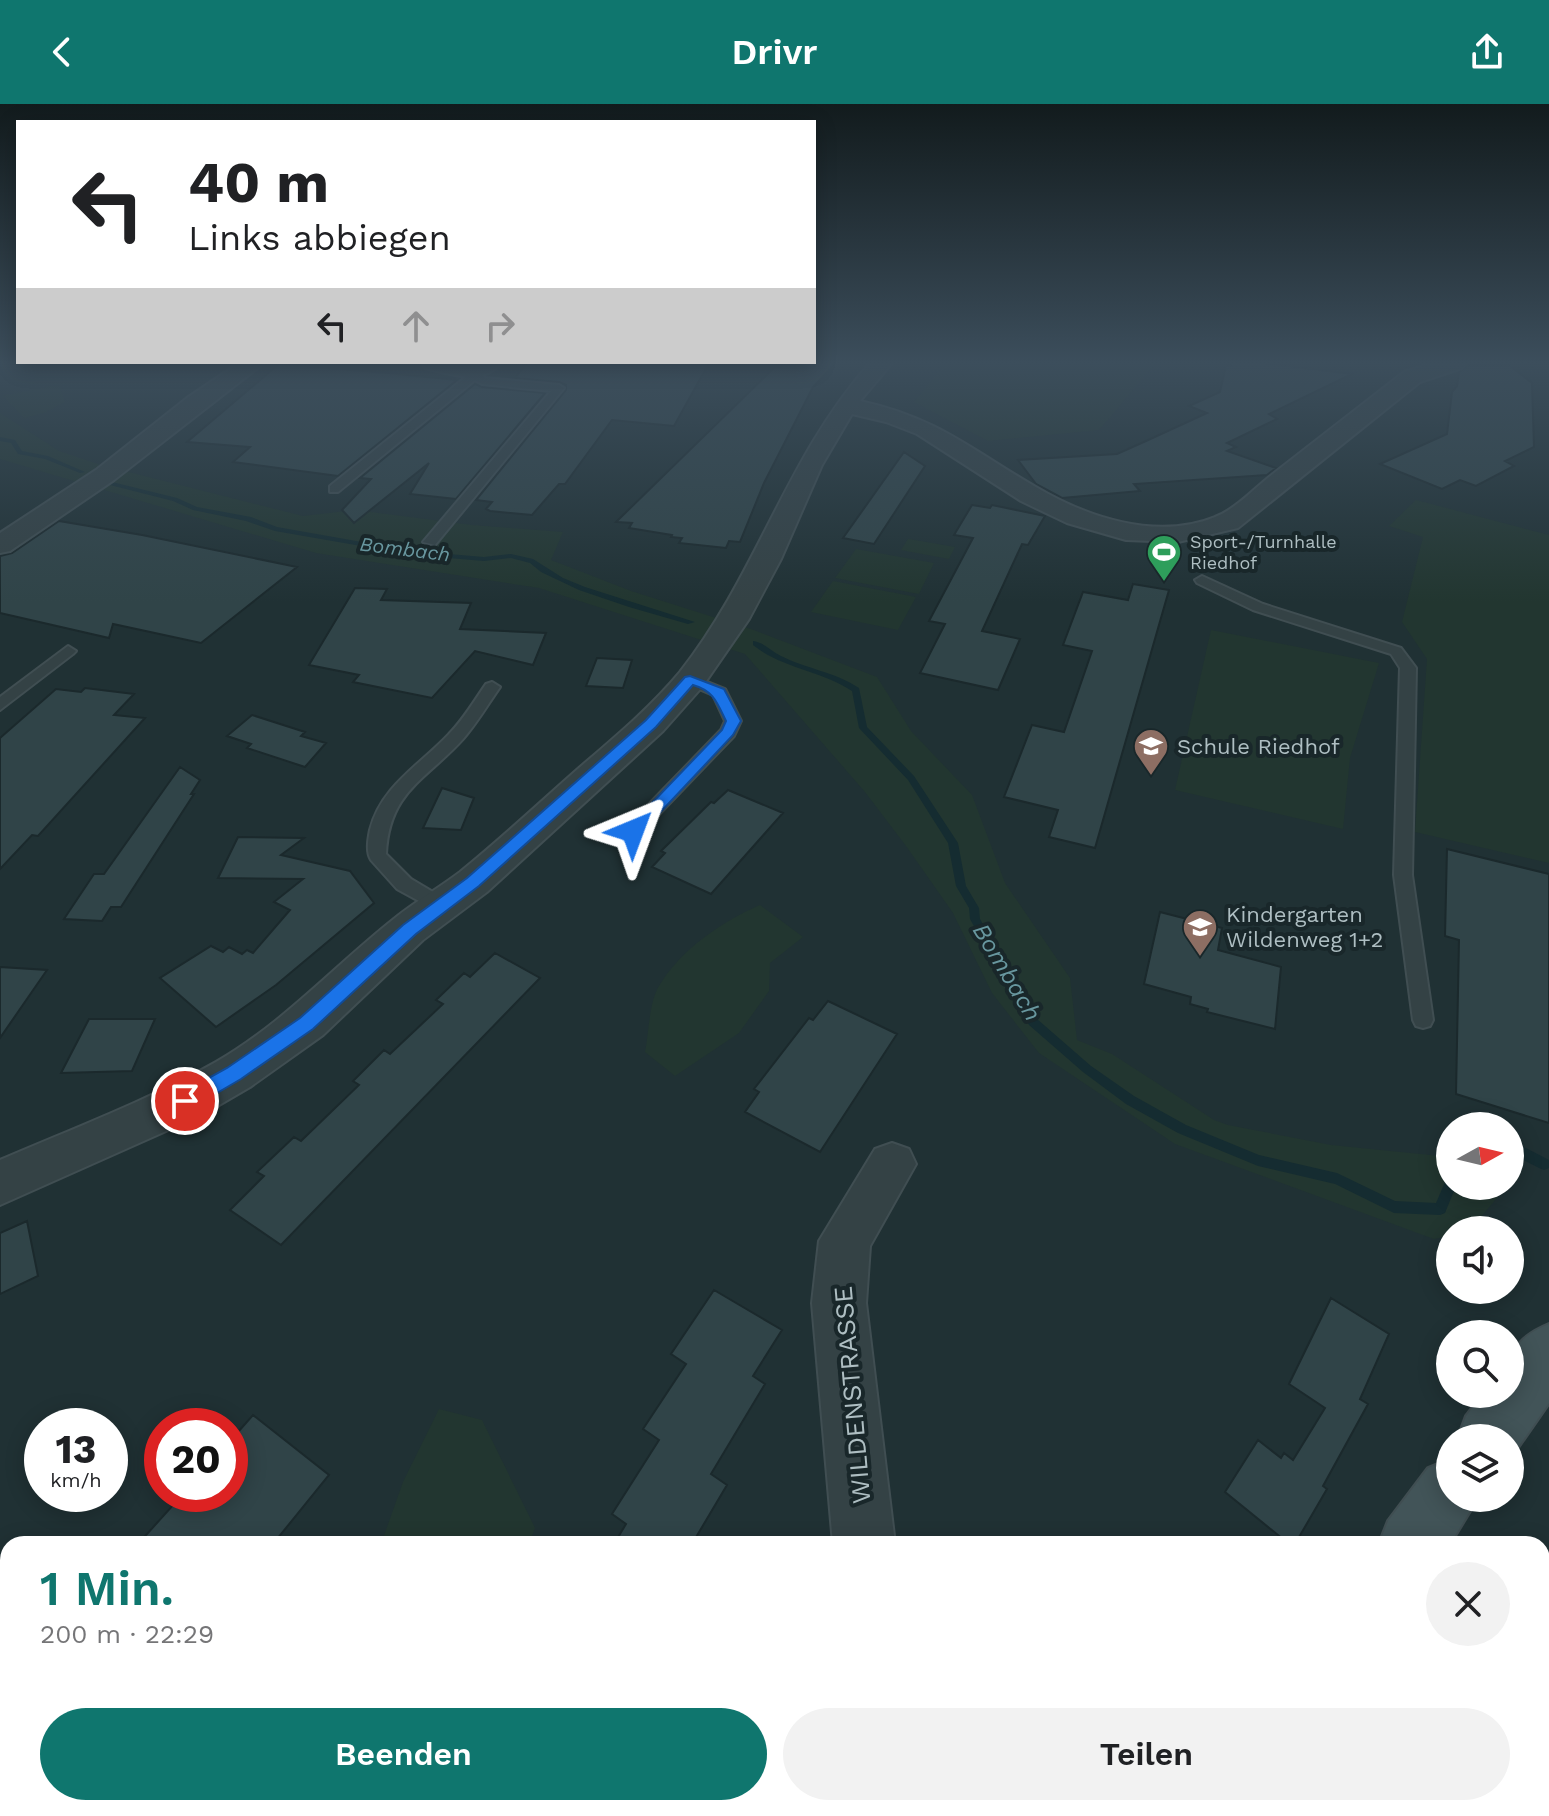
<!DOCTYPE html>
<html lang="de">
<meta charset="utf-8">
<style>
:root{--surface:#fff;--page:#f2f2f2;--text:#202124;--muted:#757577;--accent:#0f766e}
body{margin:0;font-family:"Work Sans",sans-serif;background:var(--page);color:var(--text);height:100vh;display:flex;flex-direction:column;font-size:30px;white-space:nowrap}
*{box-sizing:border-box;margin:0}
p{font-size:26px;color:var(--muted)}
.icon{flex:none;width:44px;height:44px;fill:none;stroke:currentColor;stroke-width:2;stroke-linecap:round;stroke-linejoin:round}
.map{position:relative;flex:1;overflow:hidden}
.drawer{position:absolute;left:0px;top:1432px;width:1550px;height:280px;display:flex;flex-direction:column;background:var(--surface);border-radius:24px 24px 0 0;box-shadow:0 4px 20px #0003}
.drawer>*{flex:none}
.hud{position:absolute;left:16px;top:16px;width:800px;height:244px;border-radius:0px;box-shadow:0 4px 20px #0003;background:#fff;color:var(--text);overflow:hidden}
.needle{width:52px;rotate:82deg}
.fabs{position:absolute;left:1436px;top:1008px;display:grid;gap:16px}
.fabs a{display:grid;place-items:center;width:88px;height:88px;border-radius:50%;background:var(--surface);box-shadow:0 4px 20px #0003;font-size:40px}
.speed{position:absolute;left:24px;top:1304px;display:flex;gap:16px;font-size:40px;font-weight:700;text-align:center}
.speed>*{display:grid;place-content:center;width:104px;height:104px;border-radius:50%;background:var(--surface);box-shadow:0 4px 20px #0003;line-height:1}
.speed small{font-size:20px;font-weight:400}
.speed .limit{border:12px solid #d22;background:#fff;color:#111}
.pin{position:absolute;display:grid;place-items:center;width:68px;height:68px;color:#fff;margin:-34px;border:4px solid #fff;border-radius:50%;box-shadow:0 2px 8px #0007}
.me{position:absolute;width:88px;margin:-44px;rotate:44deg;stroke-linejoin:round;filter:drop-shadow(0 0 6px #0008)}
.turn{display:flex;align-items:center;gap:28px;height:168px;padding:0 40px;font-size:36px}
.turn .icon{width:104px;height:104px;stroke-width:2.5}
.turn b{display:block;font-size:56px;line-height:68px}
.lanes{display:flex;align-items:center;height:76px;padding:0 40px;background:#0003;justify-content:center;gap:40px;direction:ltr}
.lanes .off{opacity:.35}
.round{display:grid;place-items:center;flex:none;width:84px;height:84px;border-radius:42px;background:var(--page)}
.overview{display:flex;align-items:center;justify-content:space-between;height:136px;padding:0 40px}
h1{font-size:48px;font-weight:600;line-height:60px;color:var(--accent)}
.primary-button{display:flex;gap:16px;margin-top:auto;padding:16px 40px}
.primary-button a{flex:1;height:92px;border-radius:48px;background:var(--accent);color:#fff;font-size:32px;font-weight:600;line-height:92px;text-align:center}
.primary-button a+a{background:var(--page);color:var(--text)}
header{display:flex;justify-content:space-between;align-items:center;height:104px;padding:0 40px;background:var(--accent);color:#fff;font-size:36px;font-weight:600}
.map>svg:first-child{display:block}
.green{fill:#223630}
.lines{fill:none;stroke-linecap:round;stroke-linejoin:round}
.stream{fill:#152c31;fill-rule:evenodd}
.building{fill:#304448;stroke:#1b292c;stroke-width:2}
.lane-casing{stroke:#404e52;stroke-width:4}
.street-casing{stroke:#404e52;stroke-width:4}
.secondary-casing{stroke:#404e52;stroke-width:4}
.lane{fill:#344245;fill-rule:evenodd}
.street{fill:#344245;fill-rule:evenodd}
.secondary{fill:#425458;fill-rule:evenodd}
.route{fill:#1a73e8;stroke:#114b97;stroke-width:2}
.labels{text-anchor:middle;stroke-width:8;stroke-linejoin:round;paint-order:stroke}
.far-poi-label{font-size:18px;fill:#aebec2;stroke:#19272a;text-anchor:start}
.far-water-label{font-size:20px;font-style:italic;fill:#68979f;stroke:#19272a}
.poi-label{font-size:22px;fill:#aebec2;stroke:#19272a;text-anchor:start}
.water-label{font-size:24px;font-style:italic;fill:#68979f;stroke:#19272a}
.near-street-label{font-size:26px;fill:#aebec2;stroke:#19272a}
</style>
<header><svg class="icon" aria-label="back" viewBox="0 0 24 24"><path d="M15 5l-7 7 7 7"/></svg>Drivr<svg class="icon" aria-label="share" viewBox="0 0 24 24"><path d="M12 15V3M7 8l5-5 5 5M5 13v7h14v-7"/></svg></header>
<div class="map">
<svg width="1549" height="1712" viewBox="0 0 1549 1712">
<rect width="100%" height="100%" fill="#203134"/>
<path class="green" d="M 946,259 L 1156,259 L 1099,326 L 988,337 L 914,298 Z
M 52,282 L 59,282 L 65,298 L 44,309 L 24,314 L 3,292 Z
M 0,309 L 59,347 L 101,361 L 303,412 L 355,406 L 472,421 L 563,428 L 551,456 L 631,487 L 751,525 L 877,573 L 911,627 L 972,691 L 1005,779 L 1070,874 L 1077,936 L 1112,950 L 1214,1016 L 1228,1021 L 1331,1041 L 1450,1053 L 1450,1082 L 1507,1082 L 1470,1126 L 1450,1126 L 1450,1132 L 1434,1135 L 1175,1040 L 1039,949 L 992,889 L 953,809 L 906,742 L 865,688 L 745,550 L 539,484 L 316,449 L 0,355 Z
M 1416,396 L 1549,431 L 1549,759 L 1415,728 L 1427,555 L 1402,518 L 1423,433 L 1389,422 Z
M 908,435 L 909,435 L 955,443 L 949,455 L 901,446 Z
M 856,445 L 934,459 L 919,490 L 835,474 Z
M 833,477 L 916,493 L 898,526 L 811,508 Z
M 1211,526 L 1379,559 L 1350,654 L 1343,725 L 1175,686 Z
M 760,801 L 803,833 L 770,859 L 769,887 L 739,929 L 675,972 L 645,948 C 649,929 649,898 659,882 C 681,845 723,817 760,801 Z
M 439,1305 L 482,1316 L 535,1424 L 529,1440 L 381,1440 L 403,1378 Z
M 162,1704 L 571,1704 L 540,1712 L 348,1712 L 343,1709 L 338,1712 L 155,1712 Z"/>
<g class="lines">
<path class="stream" d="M 0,333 L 15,336 L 22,347 L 48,352 L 85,368 L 80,369 L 45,355 L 18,350 L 11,339 L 0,337 Z
M 112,378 L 177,394 L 197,403 L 251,413 L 277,423 L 413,447 L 484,453 L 511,450 L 533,455 L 563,474 L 585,483 L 695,518 L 688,520 L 629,503 L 579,486 L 541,468 L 530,459 L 511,454 L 484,457 L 413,451 L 275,427 L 246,417 L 193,406 L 173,397 L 110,381 L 109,380 Z
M 753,537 C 763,538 771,547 781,552 C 807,565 835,568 859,584 L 867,623 L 914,672 L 958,739 L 966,782 L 979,804 L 980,815 L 1037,915 L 1091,962 L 1134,992 L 1186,1021 L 1259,1051 L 1337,1069 L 1395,1097 L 1436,1099 L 1445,1078 L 1450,1076 L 1450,1082 L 1456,1082 L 1445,1109 L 1440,1111 L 1394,1109 L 1335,1080 L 1258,1062 L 1178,1029 L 1126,1000 L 1083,968 L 1029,921 L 970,815 L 969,804 L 956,782 L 948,739 L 908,676 L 859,624 L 852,587 C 821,566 783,565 753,541 Z
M 1510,1038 L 1516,1039 L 1549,1056 L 1549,1064 L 1544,1066 L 1539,1064 L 1510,1049 Z"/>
</g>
<path class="building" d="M 527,259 L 709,259 L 674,322 L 612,316 L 565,380 L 559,380 L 532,411 L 490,407 L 486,405 L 492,398 L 476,396 L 566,286 L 566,281 L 559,278 L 515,274 Z
M 785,259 L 836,259 L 813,283 L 764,379 L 740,438 L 729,437 L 726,444 L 679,439 L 682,434 L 671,433 L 672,431 L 629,424 L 632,419 L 616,418 L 775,263 L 780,264 Z
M 1231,259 L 1263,259 L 1352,270 L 1269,310 L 1277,315 L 1227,339 L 1236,343 L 1227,347 L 1276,364 L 1267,371 L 1134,380 L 1140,387 L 1062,394 L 1036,380 L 1018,356 L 1117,350 L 1146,337 L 1207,309 L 1189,302 L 1220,288 L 1226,261 L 1231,262 Z
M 279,260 L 387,269 L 457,276 L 338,372 L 233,358 L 250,343 L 187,338 Z
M 1509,261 L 1532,279 L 1534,343 L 1505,357 L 1514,362 L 1476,382 L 1460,376 L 1442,385 L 1380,360 L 1447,330 L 1452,288 L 1457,282 L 1459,268 L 1467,262 Z
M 475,280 L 482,283 L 545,289 L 456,395 L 410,390 L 429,359 L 354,419 L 342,406 L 371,375 L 360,374 Z
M 904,348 L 925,362 L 874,440 L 843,434 Z
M 972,401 L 990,404 L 992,401 L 1045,412 L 1028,441 L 1022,440 L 982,527 L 1020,535 L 998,586 L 920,569 L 945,520 L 929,517 L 973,434 L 954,431 Z
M 59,417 L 142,431 L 297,463 L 201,539 L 113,520 L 109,534 L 0,509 L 0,452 L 12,449 Z
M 1133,480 L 1169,486 L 1095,744 L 1049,733 L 1058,706 L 1004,693 L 1032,621 L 1064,628 L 1092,547 L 1063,541 L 1083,488 L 1128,496 Z
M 355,484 L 387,485 L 381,496 L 471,499 L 460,525 L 546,529 L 533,561 L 475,547 L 432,594 L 353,578 L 359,571 L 309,561 Z
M 597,554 L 632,556 L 623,584 L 586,582 Z
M 85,584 L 134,590 L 114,611 L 145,614 L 38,732 L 32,731 L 0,765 L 0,634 L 56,585 L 81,588 Z
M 252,611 L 305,628 L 301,632 L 326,639 L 305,663 L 247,644 L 251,640 L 227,632 Z
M 180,663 L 200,676 L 191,690 L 194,690 L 121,803 L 111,803 L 102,817 L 64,815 L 94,770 L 104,770 Z
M 442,684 L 474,694 L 461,726 L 423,724 Z
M 728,686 L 783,709 L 711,790 L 652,763 L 665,749 L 661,747 L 711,698 L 714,699 Z
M 238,733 L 304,734 L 281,751 L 350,767 L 374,799 L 276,881 L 216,923 L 160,874 L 211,842 L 223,848 L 229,843 L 242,850 L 247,846 L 253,849 L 290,806 L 274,798 L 303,775 L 218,774 Z
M 1447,745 L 1549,770 L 1549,1019 L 1456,990 L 1459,836 L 1445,832 Z
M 1160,808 L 1222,824 L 1218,846 L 1281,863 L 1275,925 L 1207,908 L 1208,905 L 1190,900 L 1191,893 L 1144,880 Z
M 495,849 L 540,874 L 281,1141 L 230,1106 L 264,1072 L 257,1068 L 294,1033 L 301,1037 L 359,981 L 353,977 L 384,946 L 390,950 L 443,900 L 436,896 L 464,869 L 470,873 Z
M 0,863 L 47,866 L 0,934 Z
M 828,897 L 897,930 L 820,1048 L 745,1008 L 759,988 L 754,985 L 809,914 L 813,916 Z
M 89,915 L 155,915 L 132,967 L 61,969 Z
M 27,1117 L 38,1172 L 0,1190 L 0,1129 Z
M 714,1186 L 782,1226 L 753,1272 L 765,1280 L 711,1370 L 727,1381 L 692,1440 L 614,1440 L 626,1420 L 612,1410 L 659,1336 L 643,1325 L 686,1260 L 671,1250 Z
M 1331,1194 L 1389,1230 L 1360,1295 L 1368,1300 L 1323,1382 L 1327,1385 L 1295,1440 L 1289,1440 L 1225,1388 L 1258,1336 L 1281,1354 L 1284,1349 L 1293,1356 L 1325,1304 L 1289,1280 Z
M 253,1311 L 329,1371 L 273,1440 L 138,1440 L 183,1390 L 230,1390 L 230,1337 Z"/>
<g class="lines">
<g class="lane-casing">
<path id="lane" d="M 469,265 L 477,265 L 485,274 L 559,281 L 564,284 L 435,441 L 423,438 L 551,287 L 482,280 L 475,276 L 338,388 L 330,388 L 330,382 L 467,272 Z
M 1202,472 L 1263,500 L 1401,544 L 1416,564 L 1412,771 L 1433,916 L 1430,922 L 1423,924 L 1416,922 L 1413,916 L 1394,771 L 1400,564 L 1391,550 L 1253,506 L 1197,479 L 1195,476 Z
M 68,542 L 76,547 L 73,550 L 0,606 L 0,593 Z
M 690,571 L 725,585 L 741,617 L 734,632 L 639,731 L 627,731 L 624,727 L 627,723 L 721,626 L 725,617 L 713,591 L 685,579 L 682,576 Z
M 492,578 L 500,583 C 488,600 477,619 463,635 C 426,676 389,687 386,750 L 411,775 L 448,797 L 451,802 L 448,807 L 441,809 L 397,785 L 371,756 C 366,748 368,736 370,726 C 381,682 420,661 449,630 C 464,615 474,597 486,580 Z"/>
</g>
<g class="street-casing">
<path id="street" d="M 239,259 L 264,259 L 114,376 L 10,447 L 0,449 L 0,429 L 96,366 L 187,294 Z
M 422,259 L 501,259 C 482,282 450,270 425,264 Z
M 870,259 L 892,259 L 860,297 C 937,314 969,344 1034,382 C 1086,413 1156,437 1215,413 C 1234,406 1253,386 1269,373 C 1314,338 1359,303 1404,268 L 1434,259 L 1465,259 L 1462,264 L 1420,278 L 1238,424 L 1178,438 L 1126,436 L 1067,419 L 1021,397 L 917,330 L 886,318 L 852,310 L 822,361 L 781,455 L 749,515 L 702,583 L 663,627 L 487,788 L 423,836 L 323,931 L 250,983 L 202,1011 L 0,1101 L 0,1056 C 72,1025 147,997 216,958 C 285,918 334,862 395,814 C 416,797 439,784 460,768 C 501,735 539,699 579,664 C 614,634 650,604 680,568 C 758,469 786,353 870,259 Z
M 892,1039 L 909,1045 L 916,1060 L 870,1142 L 866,1199 L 895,1440 L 833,1440 L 812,1199 L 819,1137 L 875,1045 Z
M 857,1704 L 927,1704 L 928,1712 L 858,1712 Z"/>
</g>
<g class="secondary-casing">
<path id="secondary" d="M 1549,1220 L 1549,1299 L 1510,1355 L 1510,1334 L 1458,1334 L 1466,1312 L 1483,1290 L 1510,1290 C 1510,1252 1510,1236 1549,1220 Z
M 1450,1355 L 1450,1394 L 1478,1394 L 1450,1440 L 1379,1440 L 1388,1417 L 1428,1364 Z
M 1183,1704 L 1260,1704 L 1257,1712 L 1180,1712 Z"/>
</g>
<use href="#lane" class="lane"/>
<use href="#street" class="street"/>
<use href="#secondary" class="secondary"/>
</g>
<linearGradient id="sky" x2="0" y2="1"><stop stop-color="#121b1d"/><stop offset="0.52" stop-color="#3c4e5c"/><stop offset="1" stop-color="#3c4e5c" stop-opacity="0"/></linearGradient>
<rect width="1549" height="498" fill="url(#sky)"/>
<path class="route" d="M 690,572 L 724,585 L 741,617 L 733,631 L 639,731 L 633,733 L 625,727 L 722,626 L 726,617 C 717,599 714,587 693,581 L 656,623 L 479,782 L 416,830 L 313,925 L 241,975 L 193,1003 L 185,1006 L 178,1003 L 175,997 L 178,991 L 227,964 L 300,914 L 403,821 L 467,774 L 646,616 L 685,573 Z"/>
<defs>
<g id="stadium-pin" transform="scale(1.8)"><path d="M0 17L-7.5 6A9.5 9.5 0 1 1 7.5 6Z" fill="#2e9e5b" stroke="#19272a"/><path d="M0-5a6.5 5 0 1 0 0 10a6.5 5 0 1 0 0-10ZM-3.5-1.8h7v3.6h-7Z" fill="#fff"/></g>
<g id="school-pin" transform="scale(1.8)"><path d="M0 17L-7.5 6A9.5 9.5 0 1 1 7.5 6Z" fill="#8d6e63" stroke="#19272a"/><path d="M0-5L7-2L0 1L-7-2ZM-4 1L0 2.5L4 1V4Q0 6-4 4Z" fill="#fff"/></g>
</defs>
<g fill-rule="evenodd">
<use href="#stadium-pin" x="1164" y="448"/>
<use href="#school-pin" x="1151" y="642"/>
<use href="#school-pin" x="1200" y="823"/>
</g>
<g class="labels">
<g class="far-poi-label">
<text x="1190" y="444">Sport-/Turnhalle<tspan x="1190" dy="21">Riedhof</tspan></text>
</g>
<g class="far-water-label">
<text transform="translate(405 445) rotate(7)" y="7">Bombach</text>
</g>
<g class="poi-label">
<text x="1177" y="650">Schule Riedhof</text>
<text x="1226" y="818">Kindergarten<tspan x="1226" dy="25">Wildenweg 1+2</tspan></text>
</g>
<g class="water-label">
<text transform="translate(1007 868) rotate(59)" y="8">Bombach</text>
</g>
<g class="near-street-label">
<text transform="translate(852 1291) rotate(-95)" y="9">WILDENSTRASSE</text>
</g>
</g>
</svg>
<div class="fabs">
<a><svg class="needle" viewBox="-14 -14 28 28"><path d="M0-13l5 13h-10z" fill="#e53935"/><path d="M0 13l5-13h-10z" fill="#757577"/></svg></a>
<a><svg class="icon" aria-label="sound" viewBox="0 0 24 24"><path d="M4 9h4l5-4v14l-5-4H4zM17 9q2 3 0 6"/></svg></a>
<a><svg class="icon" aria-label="search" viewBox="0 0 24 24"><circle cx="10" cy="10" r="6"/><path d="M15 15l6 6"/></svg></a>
<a><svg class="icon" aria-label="layers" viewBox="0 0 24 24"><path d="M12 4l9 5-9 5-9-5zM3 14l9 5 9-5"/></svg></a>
</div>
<div class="speed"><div>13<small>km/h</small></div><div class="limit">20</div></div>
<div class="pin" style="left:185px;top:997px;background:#d93025"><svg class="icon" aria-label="arrive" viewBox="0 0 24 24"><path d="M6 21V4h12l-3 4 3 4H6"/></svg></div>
<svg class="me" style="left:633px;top:727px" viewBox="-20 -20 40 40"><path d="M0-17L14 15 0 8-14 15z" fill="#1a73e8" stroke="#fff" stroke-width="4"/></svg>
<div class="hud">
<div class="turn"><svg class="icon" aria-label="left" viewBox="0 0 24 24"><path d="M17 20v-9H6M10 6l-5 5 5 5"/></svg><div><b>40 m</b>Links abbiegen</div></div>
<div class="lanes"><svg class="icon" aria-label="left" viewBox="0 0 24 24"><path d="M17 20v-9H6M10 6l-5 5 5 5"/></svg><svg class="icon off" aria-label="ahead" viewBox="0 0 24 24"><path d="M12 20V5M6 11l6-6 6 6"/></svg><svg class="icon off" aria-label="right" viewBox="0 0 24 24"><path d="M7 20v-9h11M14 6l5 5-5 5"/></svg></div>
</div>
<section class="drawer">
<div class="overview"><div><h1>1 Min.</h1><p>200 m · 22:29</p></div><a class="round"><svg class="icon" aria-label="close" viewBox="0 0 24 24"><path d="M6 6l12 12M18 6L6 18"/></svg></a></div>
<div class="primary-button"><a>Beenden</a><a>Teilen</a></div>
</section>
</div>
